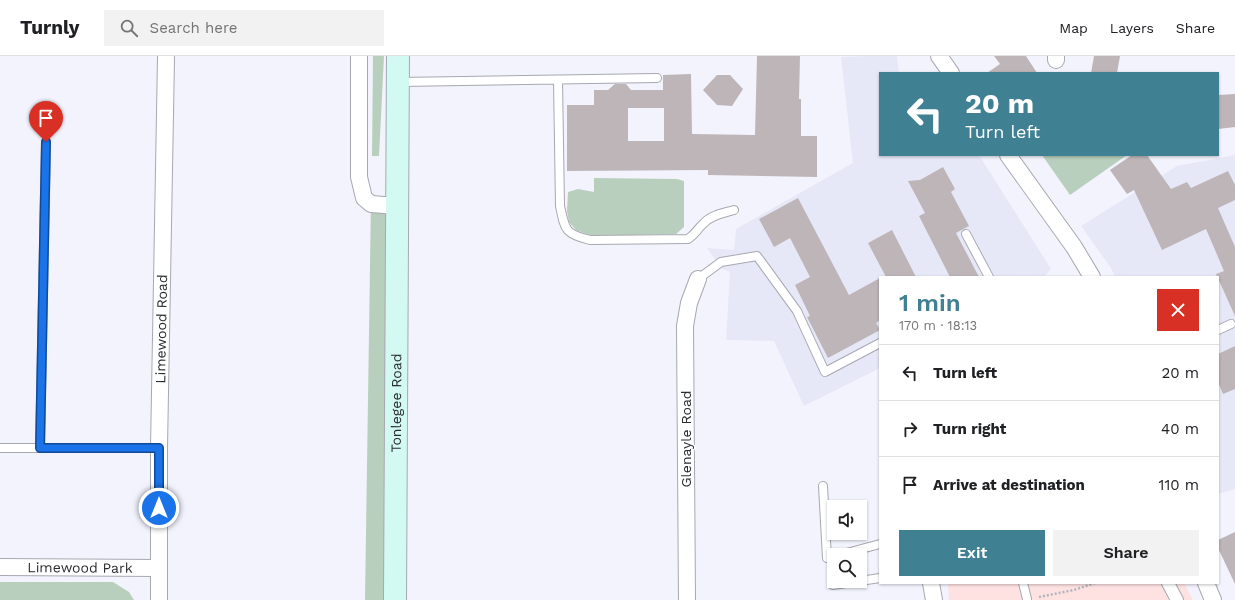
<!DOCTYPE html>
<meta charset="utf-8">
<style>
:root{--surface:#fff;--page:#f2f2f2;--text:#202124;--muted:#757577;--line:#e0e0e0;--accent:#3f8193}
body{margin:0;font-family:"Work Sans",sans-serif;background:var(--page);color:var(--text);height:100vh;display:flex;flex-direction:column;font-size:15px;white-space:nowrap}
*{box-sizing:border-box;margin:0}
p{font-size:13px;color:var(--muted)}
.icon{flex:none;width:22px;height:22px;fill:none;stroke:currentColor;stroke-width:2;stroke-linecap:round;stroke-linejoin:round}
.map{position:relative;flex:1;overflow:hidden}
.panel{position:absolute;left:879px;top:220px;width:340px;height:308px;display:flex;flex-direction:column;background:var(--surface);border-radius:0px;box-shadow:0 1px 3px #0004}
.panel>*{flex:none}
.hud{position:absolute;left:879px;top:16px;width:340px;height:84px;border-radius:0px;box-shadow:0 1px 3px #0004;background:#3f8193;color:#fff;overflow:hidden}
.buttons{position:absolute;left:827px;top:444px;display:grid;gap:8px}
.buttons a{display:grid;place-items:center;width:40px;height:40px;border-radius:0px;background:var(--surface);box-shadow:0 1px 3px #0004;font-size:20px}
.pin{position:absolute;display:grid;place-items:center;width:34px;height:34px;color:#fff;margin:-41px -17px;border-radius:50% 50% 50% 0;rotate:-45deg;box-shadow:0 0 4px #0007}
.pin .icon{rotate:45deg}
.me{position:absolute;width:44px;margin:-22px;rotate:0deg;stroke-linejoin:round;filter:drop-shadow(0 0 3px #0008)}
.turn{display:flex;align-items:center;gap:14px;height:84px;padding:0 20px;font-size:18px}
.turn .icon{width:52px;height:52px;stroke-width:2.5}
.turn b{display:block;font-size:28px;line-height:34px}
.round{display:grid;place-items:center;flex:none;width:42px;height:42px;border-radius:0px;background:var(--page)}
.overview{display:flex;align-items:center;justify-content:space-between;height:68px;padding:0 20px}
h1{font-size:24px;font-weight:600;line-height:30px;color:var(--accent)}
.cta{display:flex;gap:8px;margin-top:auto;padding:8px 20px}
.cta a{flex:1;height:46px;border-radius:0px;background:var(--accent);color:#fff;font-size:16px;font-weight:600;line-height:46px;text-align:center}
.cta a+a{background:var(--page);color:var(--text)}
ul{padding:0;list-style:none}
li{display:flex;align-items:center;gap:12px;height:56px;padding:0 20px;border-top:1px solid var(--line)}
li div{flex:1}
li b{display:block;font-size:15px}
li em{font-style:normal}
header{display:flex;align-items:center;gap:24px;box-sizing:border-box;height:56px;padding:0 20px;background:var(--surface);border-bottom:1px solid var(--line)}
header strong{font-size:19px}
nav{display:flex;gap:22px;margin-inline-start:auto;font-size:14px}
.search{width:280px;height:36px;background:var(--page);display:flex;align-items:center;gap:10px;box-sizing:border-box;padding:0 14px;border-radius:0px;color:var(--muted);font-size:15px}
.map>svg:first-child{display:block}
.commercial{fill:#fee2e2}
.built{fill:#e6e8f8}
.green{fill:#b9cfbd}
.building{fill:#beb5b8;fill-rule:evenodd}
.lines{fill:none;stroke-linecap:round;stroke-linejoin:round}
.service-casing{stroke:#a7a8b0;stroke-width:10}
.pedestrian-casing{stroke:#a7a8b0;stroke-width:14}
.minor-casing{stroke:#a7a8b0;stroke-width:18}
.secondary-casing{stroke:#a7a8b0;stroke-width:24}
.path{stroke:#b2b3bb;stroke-width:2.5;stroke-dasharray:2 2;stroke-linecap:butt}
.service{stroke:#fff;stroke-width:8}
.pedestrian{stroke:#fff;stroke-width:12}
.minor{stroke:#fff;stroke-width:16}
.secondary{stroke:#d2f9f2;stroke-width:22}
.route-casing{stroke:#114b97;stroke-width:10}
.route{stroke:#1a73e8;stroke-width:7}
.labels{text-anchor:middle;stroke-width:3;stroke-linejoin:round;paint-order:stroke}
.street-label{font-size:14px;fill:#2a2b2e;stroke:#fff}
</style>
<header>
<strong>Turnly</strong>
<div class="search"><svg class="icon" aria-label="search" viewBox="0 0 24 24"><circle cx="10" cy="10" r="6"/><path d="M15 15l6 6"/></svg>Search here</div>
<nav><a>Map</a><a>Layers</a><a>Share</a></nav>
</header>
<div class="map">
<svg width="1235" height="544" viewBox="0 0 1235 544">
<rect width="100%" height="100%" fill="#f2f3fc"/>
<path class="commercial" d="M 948,527 L 1184,527 L 1193,544 L 949,544 Z"/>
<path class="built" d="M 868,0 L 897,0 L 899,17 L 880,17 L 880,99 L 979,99 L 1051,213 L 1044,221 L 880,221 L 880,312 L 804,350 L 774,285 L 726,284 L 730,216 L 722,213 L 707,192 L 734,194 L 736,173 L 853,107 L 841,1 Z
M 1235,99 L 1235,433 L 1218,438 L 1218,221 L 1115,221 L 1111,212 L 1081,170 L 1177,110 Z"/>
<path class="green" d="M 373,0 L 384,0 L 379,100 L 372,100 Z
M 1042,99 L 1127,99 L 1070,139 Z
M 594,122 L 677,123 L 684,125 L 684,171 L 676,178 L 592,180 L 576,174 L 569,166 L 567,155 L 568,136 L 578,133 L 594,136 Z
M 371,143 L 397,154 L 395,544 L 365,544 Z
M 0,526 L 113,526 L 129,536 L 134,544 L 0,544 Z"/>
<path class="building" d="M 757,0 L 800,0 L 799,43 L 801,43 L 801,80 L 817,80 L 817,121 L 708,119 L 708,114 L 567,115 L 567,49 L 594,49 L 594,34 L 608,34 L 615,28 L 626,28 L 631,34 L 663,34 L 663,19 L 691,18 L 692,78 L 755,79 ZM 628,52 L 664,52 L 664,85 L 628,85 Z
M 994,0 L 1026,0 L 1037,17 L 987,17 L 1000,8 Z
M 1094,0 L 1120,0 L 1117,17 L 1091,17 Z
M 717,19 L 730,19 L 743,33 L 732,50 L 717,49 L 703,34 Z
M 1235,38 L 1235,71 L 1218,73 L 1218,39 Z
M 1132,99 L 1147,99 L 1171,133 L 1187,126 L 1191,132 L 1228,115 L 1235,129 L 1235,144 L 1218,152 L 1235,191 L 1235,260 L 1216,218 L 1224,215 L 1206,173 L 1162,194 L 1134,134 L 1127,138 L 1110,114 Z
M 943,111 L 955,133 L 951,136 L 969,170 L 956,177 L 979,221 L 950,221 L 919,160 L 925,157 L 908,125 L 920,124 Z
M 798,142 L 849,239 L 880,222 L 880,264 L 876,267 L 880,274 L 828,302 L 807,261 L 810,260 L 795,229 L 810,221 L 790,182 L 774,191 L 759,163 Z
M 892,174 L 916,221 L 886,221 L 868,187 Z
M 1235,290 L 1235,333 L 1223,338 L 1218,326 L 1218,298 Z
M 1235,476 L 1235,528 L 1218,492 L 1218,484 Z"/>
<g class="lines">
<g class="service-casing">
<path id="service" d="M 558,24 L 560,150 C 565,174 565,178 590,184 L 688,183 C 696,178 697,173 704,167 C 711,159 724,157 734,154
M 400,26 L 657,22
M 966,178 L 989,221
M 698,223 L 721,206 L 757,200 L 797,255 L 825,316 L 880,287
M 1218,274 L 1231,268
M 0,392 L 159,392
M 40,392 L 46,86
M 823,430 L 827,502 L 834,500
M 839,499 L 880,488
M 834,523 L 833,529 L 880,522
M 1023,527 L 1027,543"/>
</g>
<g class="pedestrian-casing">
<path id="pedestrian" d="M 1168,527 L 1177,544"/>
</g>
<g class="minor-casing">
<g id="minor">
<path d="M 359,0 L 359,121 L 364,142 L 371,148 L 397,150"/>
<path d="M 939,0 L 951,17"/>
<path d="M 1056,0 L 1056,4"/>
<path d="M 1008,99 L 1074,191 L 1092,221"/>
<path id="s1" d="M 0,511 L 159,512"/>
<path d="M 931,527 L 934,544"/>
<path d="M 1206,527 L 1213,544"/>
<path id="s2" d="M 159,544 L 159,392 L 166,2"/>
<path d="M 687,544 L 685,270 L 689,247 L 698,223"/>
</g>
</g>
<g class="secondary-casing">
<g id="secondary">
<path id="s3" d="M 395,544 L 398,0"/>
</g>
</g>
<path class="path" d="M 1039,541 L 1074,534 L 1095,527"/>
<use href="#service" class="service"/>
<use href="#pedestrian" class="pedestrian"/>
<use href="#minor" class="minor"/>
<use href="#secondary" class="secondary"/>
</g>
<g class="lines">
<g class="route-casing">
<path id="route" d="M 46,86 L 40,392 L 159,392 L 159,452"/>
</g>
<use href="#route" class="route"/>
</g>
<g class="labels">
<g class="street-label">
<text dy="5" stroke="none"><textPath href="#s2" startOffset="271">Limewood Road</textPath></text>
<text dy="5" stroke="none"><textPath href="#s3" startOffset="197">Tonlegee Road</textPath></text>
<text transform="translate(686 383) rotate(-90)" y="5">Glenayle Road</text>
<text dy="5" stroke="none"><textPath href="#s1" startOffset="80">Limewood Park</textPath></text>
</g>
</g>
</svg>
<div class="buttons">
<a><svg class="icon" aria-label="sound" viewBox="0 0 24 24"><path d="M4 9h4l5-4v14l-5-4H4zM17 9q2 3 0 6"/></svg></a>
<a><svg class="icon" aria-label="search" viewBox="0 0 24 24"><circle cx="10" cy="10" r="6"/><path d="M15 15l6 6"/></svg></a>
</div>
<div class="pin" style="left:46px;top:86px;background:#d93025"><svg class="icon" aria-label="arrive" viewBox="0 0 24 24"><path d="M6 21V4h12l-3 4 3 4H6"/></svg></div>
<svg class="me" style="left:159px;top:452px" viewBox="-20 -20 40 40"><circle r="17" fill="#1a73e8" stroke="#fff" stroke-width="3"/><path d="M0-11L8 9 0 5-8 9z" fill="#fff"/></svg>
<div class="hud">
<div class="turn"><svg class="icon" aria-label="left" viewBox="0 0 24 24"><path d="M17 20v-9H6M10 6l-5 5 5 5"/></svg><div><b>20 m</b>Turn left</div></div>
</div>
<section class="panel">
<div class="overview"><div><h1>1 min</h1><p>170 m · 18:13</p></div><a class="round" style="background:#d93025;color:#fff"><svg class="icon" aria-label="close" viewBox="0 0 24 24"><path d="M6 6l12 12M18 6L6 18"/></svg></a></div>
<ul>
<li><svg class="icon" aria-label="left" viewBox="0 0 24 24"><path d="M17 20v-9H6M10 6l-5 5 5 5"/></svg><div><b>Turn left</b></div><em>20 m</em></li>
<li><svg class="icon" aria-label="right" viewBox="0 0 24 24"><path d="M7 20v-9h11M14 6l5 5-5 5"/></svg><div><b>Turn right</b></div><em>40 m</em></li>
<li><svg class="icon" aria-label="arrive" viewBox="0 0 24 24"><path d="M6 21V4h12l-3 4 3 4H6"/></svg><div><b>Arrive at destination</b></div><em>110 m</em></li>
</ul>
<div class="cta"><a>Exit</a><a>Share</a></div>
</section>
</div>
